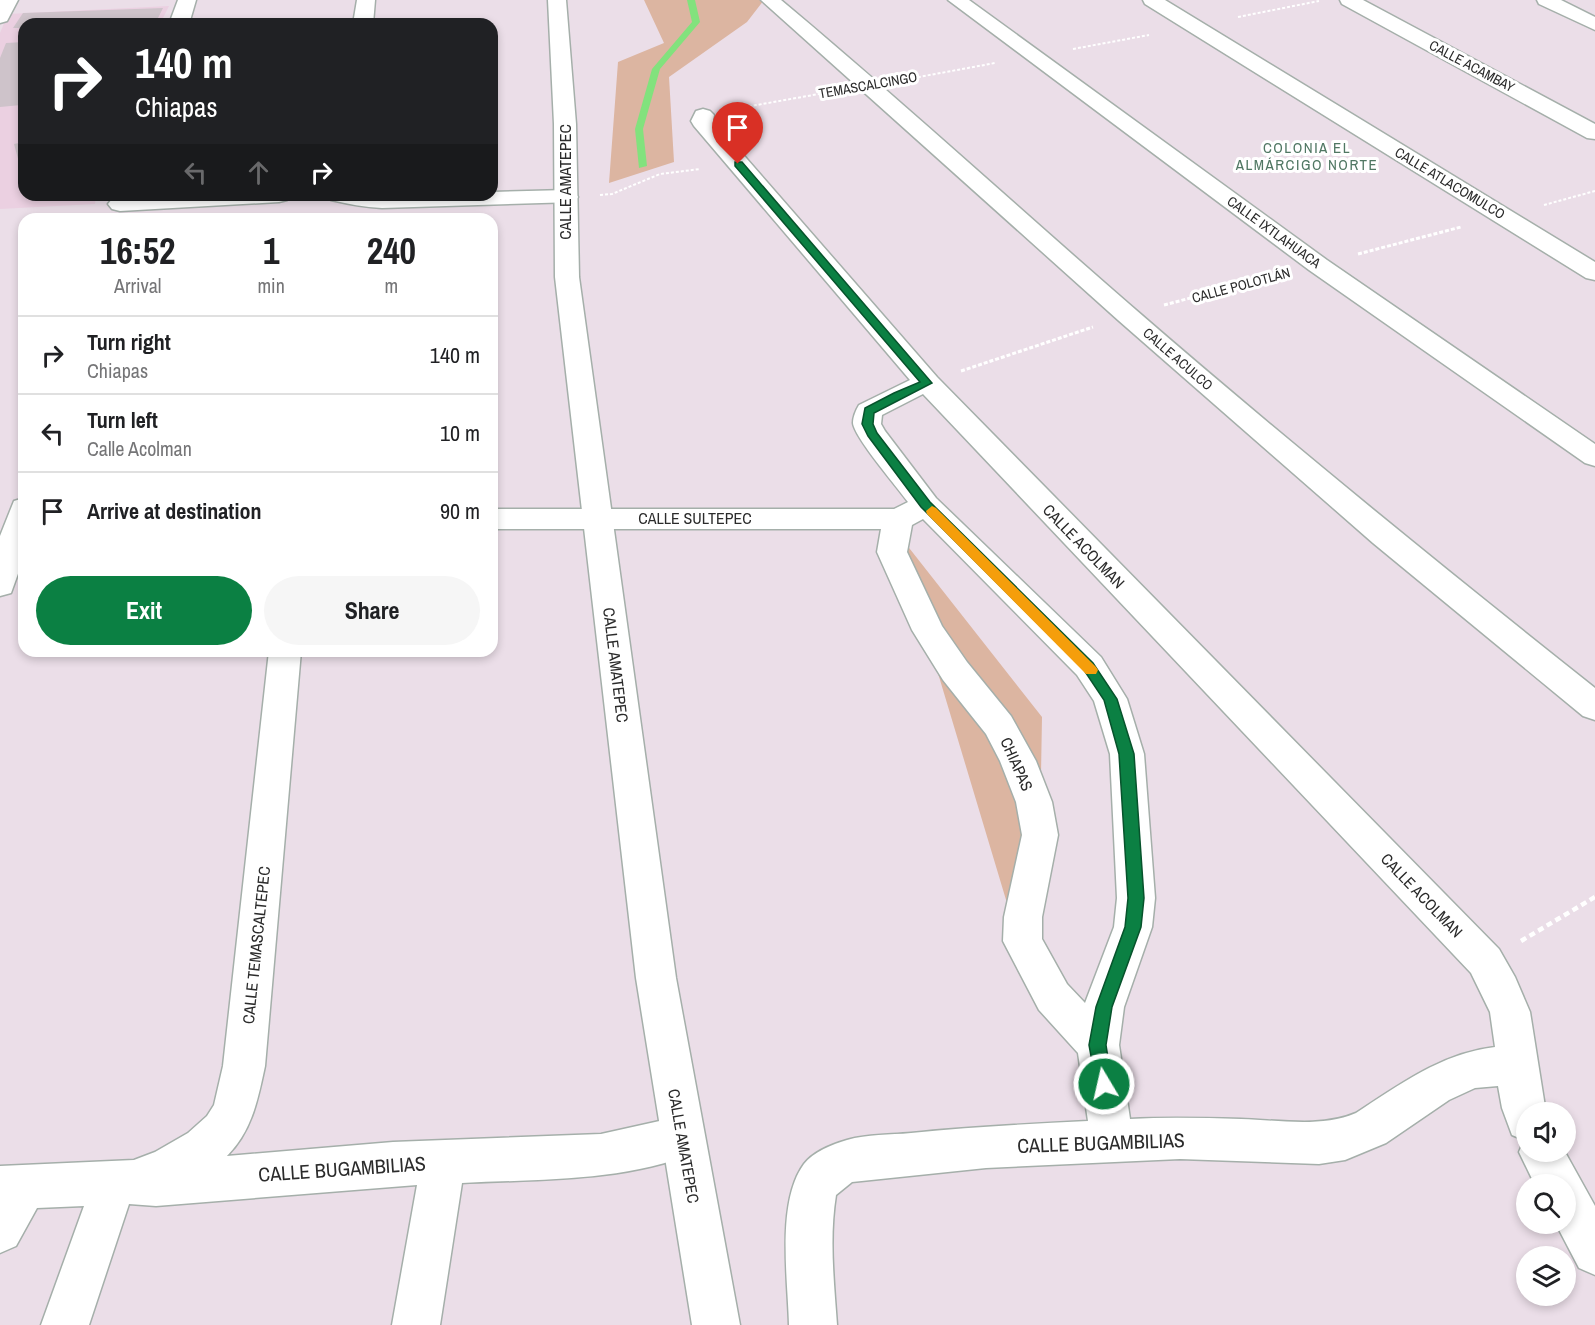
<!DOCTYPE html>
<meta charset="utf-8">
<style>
:root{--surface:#fff;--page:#f6f6f6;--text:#202124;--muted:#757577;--line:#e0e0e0;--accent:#0b8043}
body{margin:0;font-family:"Archivo Narrow",sans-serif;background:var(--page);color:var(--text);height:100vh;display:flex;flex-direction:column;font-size:22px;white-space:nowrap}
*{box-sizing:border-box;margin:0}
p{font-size:20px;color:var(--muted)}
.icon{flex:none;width:33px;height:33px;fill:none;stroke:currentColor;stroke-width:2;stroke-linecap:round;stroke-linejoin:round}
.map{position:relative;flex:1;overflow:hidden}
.panel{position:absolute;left:18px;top:213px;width:480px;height:444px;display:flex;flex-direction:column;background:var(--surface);border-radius:18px;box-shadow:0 3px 9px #0003}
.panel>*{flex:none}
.guide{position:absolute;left:18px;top:18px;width:480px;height:183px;border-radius:18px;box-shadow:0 3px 9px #0003;background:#202124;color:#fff;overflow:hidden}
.buttons{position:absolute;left:1516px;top:1102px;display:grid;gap:12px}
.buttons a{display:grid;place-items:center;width:60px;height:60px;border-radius:50%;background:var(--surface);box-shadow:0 3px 9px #0003;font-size:30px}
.pin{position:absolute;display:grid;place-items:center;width:51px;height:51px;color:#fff;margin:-62px -26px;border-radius:50% 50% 50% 0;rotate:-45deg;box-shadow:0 0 6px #0007}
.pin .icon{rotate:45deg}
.me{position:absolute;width:66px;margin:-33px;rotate:351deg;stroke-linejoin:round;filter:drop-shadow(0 0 4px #0008)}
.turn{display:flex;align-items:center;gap:21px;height:126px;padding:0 18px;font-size:27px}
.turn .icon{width:78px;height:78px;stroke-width:2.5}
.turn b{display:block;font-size:42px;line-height:51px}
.lanes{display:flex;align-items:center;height:57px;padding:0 18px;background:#0003;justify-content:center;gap:30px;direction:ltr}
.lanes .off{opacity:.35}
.eta{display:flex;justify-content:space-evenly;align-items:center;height:102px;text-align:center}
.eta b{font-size:36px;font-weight:700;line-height:42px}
.button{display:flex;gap:12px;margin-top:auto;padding:12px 18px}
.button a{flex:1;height:69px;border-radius:36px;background:var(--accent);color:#fff;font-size:24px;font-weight:700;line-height:69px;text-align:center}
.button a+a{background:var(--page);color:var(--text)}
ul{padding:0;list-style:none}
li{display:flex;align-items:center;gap:18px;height:78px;padding:0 18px;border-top:2px solid var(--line)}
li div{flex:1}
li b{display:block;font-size:22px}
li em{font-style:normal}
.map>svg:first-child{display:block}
.education{fill:#ebd0e1}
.green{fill:#dcb5a1}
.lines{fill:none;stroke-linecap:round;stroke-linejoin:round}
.stream{fill:#82e27d;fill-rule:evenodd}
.building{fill:#cec3ca}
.street-casing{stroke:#a5afaa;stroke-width:3}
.secondary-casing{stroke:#a5afaa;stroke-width:3}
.path-far2{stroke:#fff;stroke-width:2;stroke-dasharray:3 2;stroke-linecap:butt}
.path-far1{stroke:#fff;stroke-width:3;stroke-dasharray:4 2;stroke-linecap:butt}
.path{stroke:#fff;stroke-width:4.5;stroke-dasharray:6 4;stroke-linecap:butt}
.street{fill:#fff;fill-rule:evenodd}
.secondary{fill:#fff;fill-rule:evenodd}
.route{fill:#0b8043;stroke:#07532c;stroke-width:1.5}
.slow{fill:#f59e0b}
.labels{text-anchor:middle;stroke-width:6;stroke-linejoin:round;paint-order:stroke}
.far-street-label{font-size:14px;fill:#2b2b2b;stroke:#fff}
.far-neighbourhood-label{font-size:15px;letter-spacing:1.5px;fill:#507763;stroke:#fff}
.street-label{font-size:16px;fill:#2b2b2b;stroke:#fff}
.near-street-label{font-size:20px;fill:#2b2b2b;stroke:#fff}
</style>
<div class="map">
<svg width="1595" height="1325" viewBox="0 0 1595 1325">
<rect width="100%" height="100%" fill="#ebdee8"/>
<path class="education" d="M 169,6 L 160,24 L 24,24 L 24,195 L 96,195 L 95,204 L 0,209 L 0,33 L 8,14 Z"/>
<path class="green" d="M 644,0 L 764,0 L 747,22 L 669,77 L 674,162 L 609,183 L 618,62 L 664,43 Z
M 895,530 L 1042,717 L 1037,1003 Z"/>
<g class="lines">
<path class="stream" d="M 687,0 L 695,0 L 700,22 L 660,69 L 643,129 L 647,166 L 639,168 L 635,129 L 652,69 L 692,22 Z"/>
</g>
<path class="building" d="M 163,8 L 156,22 L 24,24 L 24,28 L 13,28 L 23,13 Z
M 24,42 L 24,97 L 21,105 L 0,107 L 0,58 L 6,43 Z
M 24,142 L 24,176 L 23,177 L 14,144 Z"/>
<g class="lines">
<g class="street-casing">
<path id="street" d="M 178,0 L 196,0 L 189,24 L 169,24 Z
M 357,0 L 375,0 L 373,24 L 353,24 Z
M 948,0 L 969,0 L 1327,260 L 1595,444 L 1595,466 L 1585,463 L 1309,270 Z
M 1143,0 L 1165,0 L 1595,262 L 1595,280 L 1586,278 L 1145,4 Z
M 1340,0 L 1363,0 L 1595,124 L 1595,139 L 1587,138 L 1342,4 Z
M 1537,0 L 1561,0 L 1595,17 L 1595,30 L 1539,4 Z
M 703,109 L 710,111 L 714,115 L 713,120 L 937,377 L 1499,949 L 1515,977 L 1530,1012 L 1546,1113 L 1527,1113 L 1527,1152 L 1565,1152 L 1595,1206 L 1595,1275 L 1579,1268 L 1556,1224 L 1566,1224 L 1566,1185 L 1535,1185 L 1519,1152 L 1524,1140 L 1512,1135 L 1502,1108 L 1498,1086 L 1475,1088 L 1449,1100 L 1386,1143 L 1345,1160 L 1319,1164 L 1180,1159 L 986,1168 L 852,1182 L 836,1195 C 829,1238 834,1282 837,1325 L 789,1325 C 788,1280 776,1202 804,1164 C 813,1152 833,1144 847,1140 C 867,1134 890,1135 911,1133 C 970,1127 1028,1124 1088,1121 L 1078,1053 L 1039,1010 L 1003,941 L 1004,917 L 1022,835 L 1016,802 L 1000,761 L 986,734 L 943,680 L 912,630 L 877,552 L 881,529 L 492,529 L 492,509 L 894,509 L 908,502 C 898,488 854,437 853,423 C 853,417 856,410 859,405 L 910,380 L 694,126 L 691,121 L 696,111 ZM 923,394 L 1471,973 L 1490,1012 L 1495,1047 C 1442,1053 1399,1085 1356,1113 C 1321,1128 1278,1120 1241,1119 C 1204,1118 1167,1117 1130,1119 L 1119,1045 L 1124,1007 L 1152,927 L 1155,898 L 1144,754 L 1127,699 L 1101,657 L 936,498 L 885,431 L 881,424 L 882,415 ZM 923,519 L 1077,675 L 1094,701 L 1110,754 L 1117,898 L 1114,927 L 1085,1003 L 1067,984 L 1042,939 L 1042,917 L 1058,835 L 1052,802 L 1036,761 L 1011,716 L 967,662 L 942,626 L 907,552 L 912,525 Z
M 567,190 L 575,192 L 578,197 L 575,202 L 382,208 C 364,207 348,204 331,200 L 328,195 L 492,195 L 492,192 Z
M 157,195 L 290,195 L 287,200 L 279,202 L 120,211 L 112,209 L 108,204 L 112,199 Z
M 24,498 L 24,557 L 11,593 L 0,596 L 0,536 L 14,501 Z
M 269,651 L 301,651 L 265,1066 C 258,1099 252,1131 227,1156 L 393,1142 L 601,1134 L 682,1116 L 697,1122 L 704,1137 L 697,1152 C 623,1182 541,1179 462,1183 L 440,1325 L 392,1325 L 417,1185 L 156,1206 L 129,1204 L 89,1325 L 41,1325 L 84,1206 L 37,1208 L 16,1246 L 0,1253 L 0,1166 L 134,1160 L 155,1152 L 188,1133 L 207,1116 L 214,1105 L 223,1066 Z"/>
</g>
<g class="secondary-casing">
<path id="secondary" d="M 0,0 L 18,0 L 7,21 L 0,23 Z
M 548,0 L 566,0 L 576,124 L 579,277 L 676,978 L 740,1325 L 692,1325 L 636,978 L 555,277 L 554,124 Z
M 761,0 L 781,0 C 902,101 1017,207 1136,310 C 1286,440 1440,565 1595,688 L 1595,720 L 1583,716 L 1373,543 L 1118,320 Z"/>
</g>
<path class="path-far2" d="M 1238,17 L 1319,1
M 1073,49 L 1149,35
M 908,79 L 995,63
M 734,109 L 830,92
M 600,195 L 612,194 L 660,174 L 700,169
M 1544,205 L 1595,191"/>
<path class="path-far1" d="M 1358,254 L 1461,227
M 1164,305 L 1278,275
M 961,371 L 1093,327"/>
<path class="path" d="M 1521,941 L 1595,897"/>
<use href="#street" class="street"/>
<use href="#secondary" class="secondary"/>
</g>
<path class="route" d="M 735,162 L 742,162 L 932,383 L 874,413 L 873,424 L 877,433 L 930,502 L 1093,663 L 1117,699 L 1134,754 L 1144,898 L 1141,927 L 1112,1007 L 1106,1045 L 1112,1084 L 1110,1089 L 1104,1092 L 1097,1089 L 1089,1045 L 1096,1007 L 1125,927 L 1128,898 L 1119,754 L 1104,700 L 1084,670 L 921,507 L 868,436 L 862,424 L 865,408 L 894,393 L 920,382 L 735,166 Z"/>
<path class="slow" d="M 932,506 L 936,508 L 1096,667 L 1098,670 L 1096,674 L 1086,674 L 927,514 L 926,511 Z"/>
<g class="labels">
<g class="far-street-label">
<text transform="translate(1472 66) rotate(28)" y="5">CALLE ACAMBAY</text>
<text transform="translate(868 85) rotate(-10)" y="5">TEMASCALCINGO</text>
<text transform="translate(1450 183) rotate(31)" y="5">CALLE ATLACOMULCO</text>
<text transform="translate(1274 232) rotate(36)" y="5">CALLE IXTLAHUACA</text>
<text transform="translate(1241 285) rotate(-15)" y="5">CALLE POLOTLÁN</text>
<text transform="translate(1178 359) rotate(41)" y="5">CALLE ACULCO</text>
</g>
<g class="far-neighbourhood-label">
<text x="1307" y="153">COLONIA EL<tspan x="1307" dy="17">ALMÁRCIGO NORTE</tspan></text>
</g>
<g class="street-label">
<text transform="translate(565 182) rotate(-90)" y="6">CALLE AMATEPEC</text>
<text x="695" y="524">CALLE SULTEPEC</text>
<text transform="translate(1084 546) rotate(46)" y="6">CALLE ACOLMAN</text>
<text transform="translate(616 665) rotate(83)" y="6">CALLE AMATEPEC</text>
<text transform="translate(1017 764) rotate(66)" y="6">CHIAPAS</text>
<text transform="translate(1422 895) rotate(46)" y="6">CALLE ACOLMAN</text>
<text transform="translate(256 945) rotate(-84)" y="6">CALLE TEMASCALTEPEC</text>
<text transform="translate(684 1146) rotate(80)" y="6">CALLE AMATEPEC</text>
</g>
<g class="near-street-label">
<text transform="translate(1101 1143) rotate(-2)" y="7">CALLE BUGAMBILIAS</text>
<text transform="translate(342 1169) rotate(-4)" y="7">CALLE BUGAMBILIAS</text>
</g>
</g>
</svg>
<div class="buttons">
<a><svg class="icon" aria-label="sound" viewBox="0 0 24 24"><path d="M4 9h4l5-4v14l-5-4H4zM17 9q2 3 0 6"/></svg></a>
<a><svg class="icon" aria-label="search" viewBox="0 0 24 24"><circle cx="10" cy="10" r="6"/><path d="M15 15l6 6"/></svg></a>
<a><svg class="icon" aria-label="layers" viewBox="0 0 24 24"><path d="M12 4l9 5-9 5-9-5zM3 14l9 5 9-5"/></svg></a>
</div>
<div class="pin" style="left:738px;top:164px;background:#d93025"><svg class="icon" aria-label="arrive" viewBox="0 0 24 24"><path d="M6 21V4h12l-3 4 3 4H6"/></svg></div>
<svg class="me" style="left:1104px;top:1084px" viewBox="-20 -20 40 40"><circle r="17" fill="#0b8043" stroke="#fff" stroke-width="3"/><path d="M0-11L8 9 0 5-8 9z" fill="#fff"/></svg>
<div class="guide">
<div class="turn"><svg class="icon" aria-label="right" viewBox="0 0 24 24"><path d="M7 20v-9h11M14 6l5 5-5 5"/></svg><div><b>140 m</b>Chiapas</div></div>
<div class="lanes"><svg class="icon off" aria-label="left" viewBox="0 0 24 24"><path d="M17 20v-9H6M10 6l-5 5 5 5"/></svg><svg class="icon off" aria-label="ahead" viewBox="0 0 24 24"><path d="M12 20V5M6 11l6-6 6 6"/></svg><svg class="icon" aria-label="right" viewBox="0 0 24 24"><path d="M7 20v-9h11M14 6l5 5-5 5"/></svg></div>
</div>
<section class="panel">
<div class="eta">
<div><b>16:52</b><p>Arrival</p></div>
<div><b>1</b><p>min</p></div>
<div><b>240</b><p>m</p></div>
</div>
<ul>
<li><svg class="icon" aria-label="right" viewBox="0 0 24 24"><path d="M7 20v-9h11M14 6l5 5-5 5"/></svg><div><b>Turn right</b><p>Chiapas</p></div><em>140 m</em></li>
<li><svg class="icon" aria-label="left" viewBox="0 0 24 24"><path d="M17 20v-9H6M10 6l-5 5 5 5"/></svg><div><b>Turn left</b><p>Calle Acolman</p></div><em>10 m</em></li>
<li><svg class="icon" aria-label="arrive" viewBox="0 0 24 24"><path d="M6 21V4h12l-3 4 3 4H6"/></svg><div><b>Arrive at destination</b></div><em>90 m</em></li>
</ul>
<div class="button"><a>Exit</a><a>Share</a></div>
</section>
</div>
